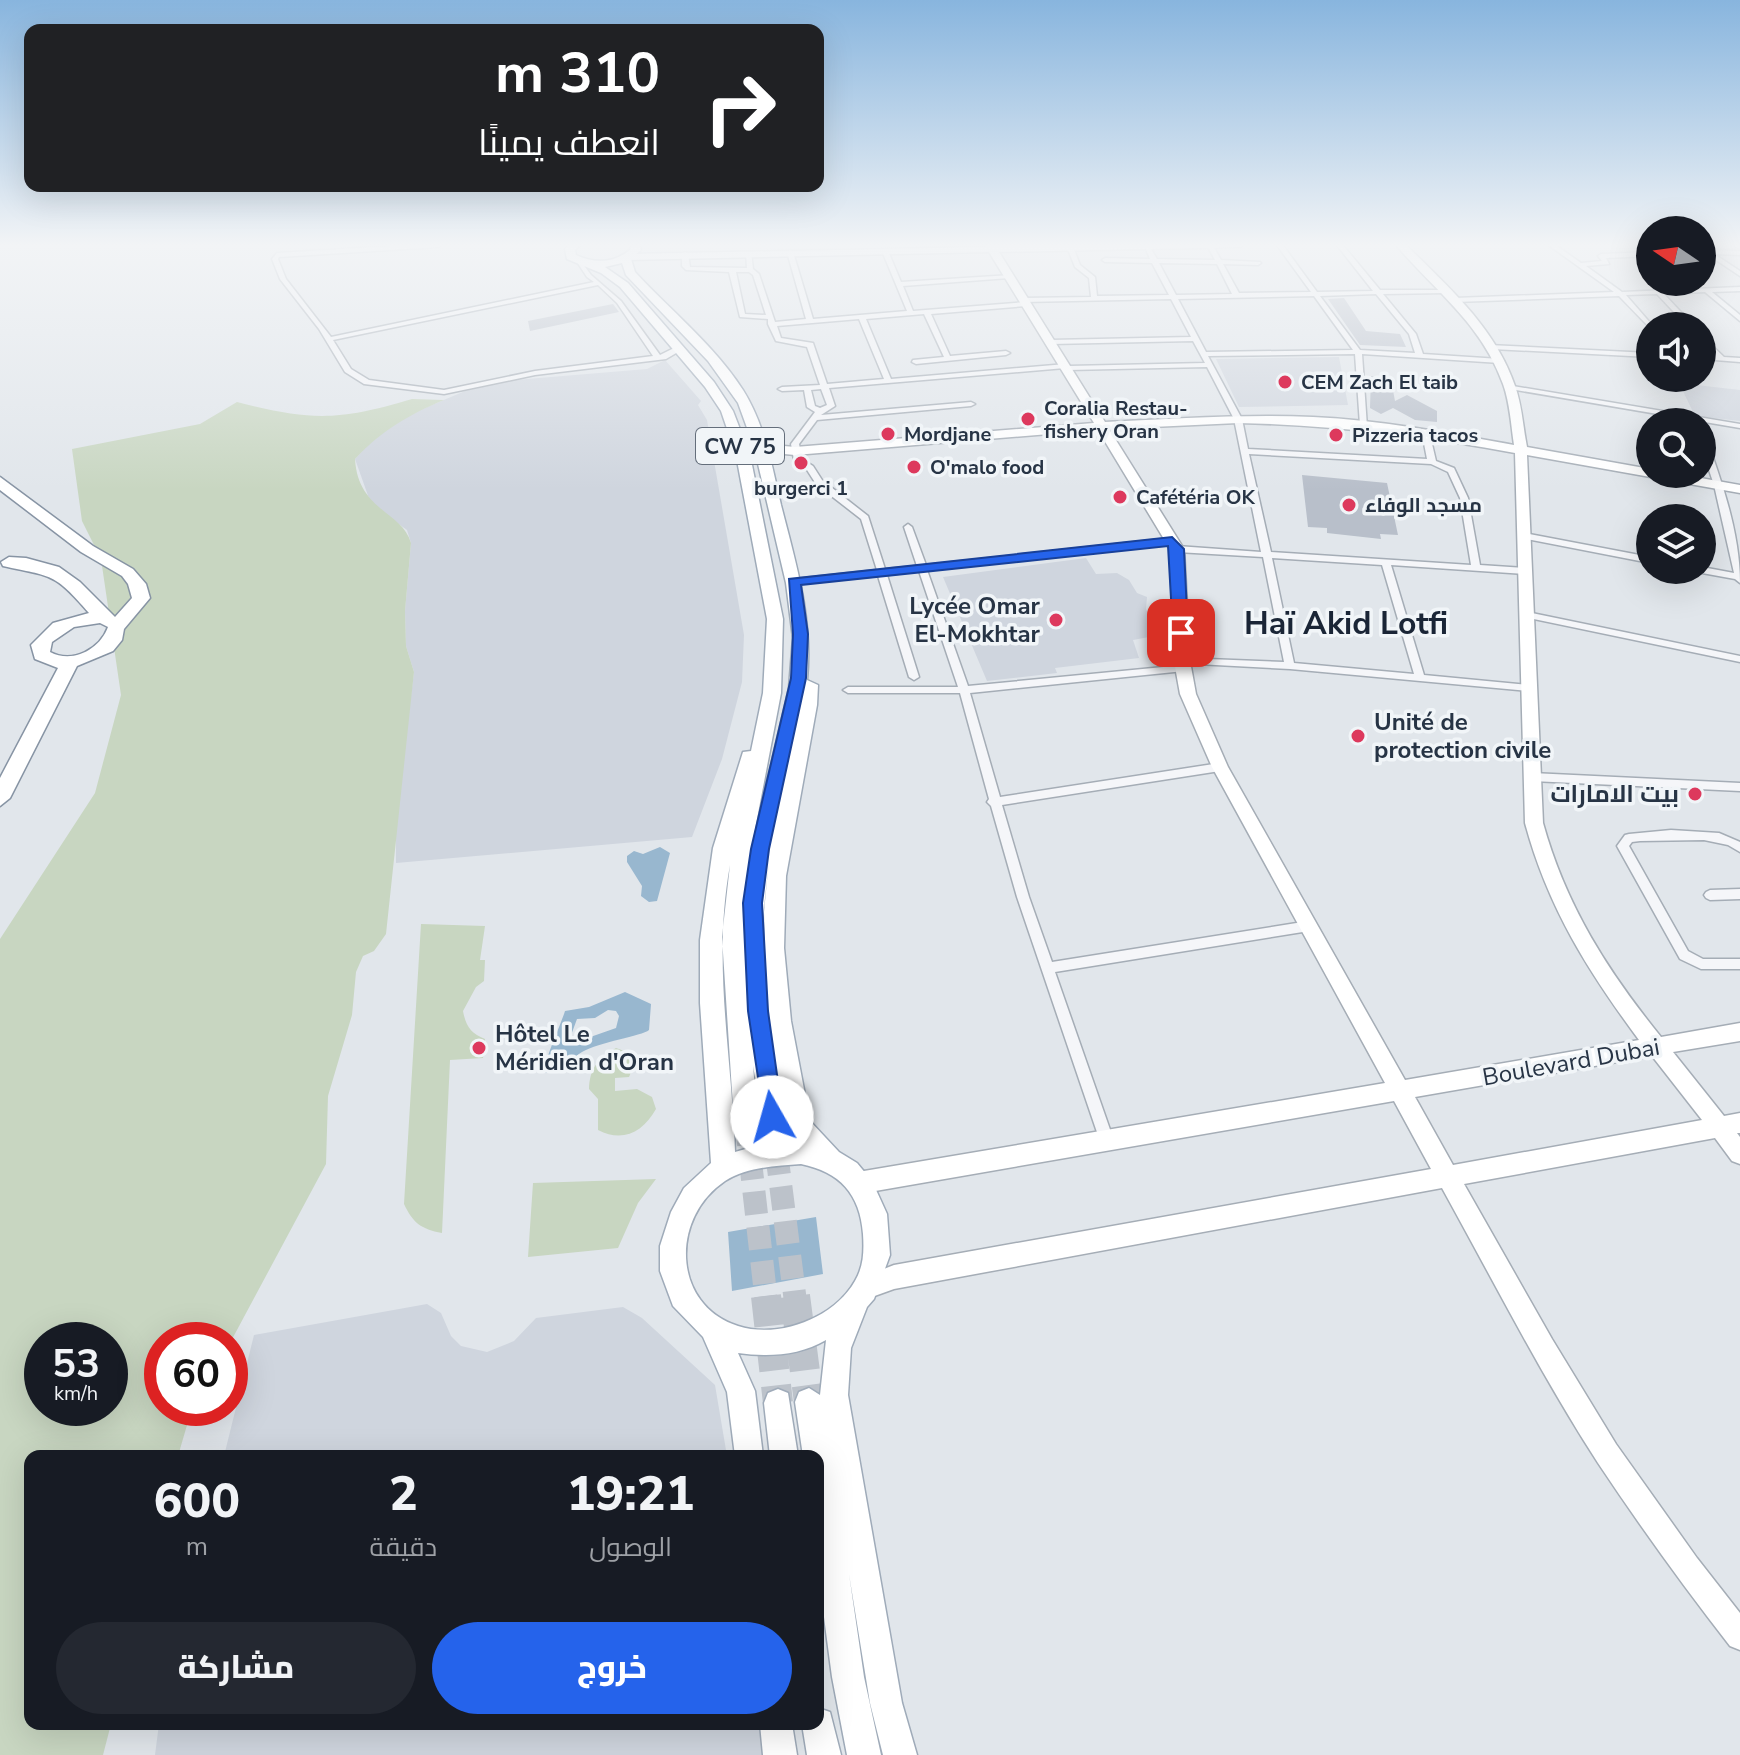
<!DOCTYPE html>
<html lang="ar">
<meta charset="utf-8">
<style>
:root{--surface:#171b24;--page:#242831;--text:#f1f3f6;--muted:#9ea1a6;--accent:#2563eb}
body{margin:0;font-family:"Nunito Sans",Cairo,sans-serif;background:var(--page);color:var(--text);direction:rtl;height:100vh;display:flex;flex-direction:column;font-size:30px;white-space:nowrap}
*{box-sizing:border-box;margin:0}
p{font-size:26px;color:var(--muted)}
.icon{flex:none;width:44px;height:44px;fill:none;stroke:currentColor;stroke-width:2;stroke-linecap:round;stroke-linejoin:round}
.map{position:relative;flex:1;overflow:hidden;direction:ltr}
.drawer{position:absolute;left:24px;top:1450px;width:800px;height:280px;display:flex;flex-direction:column;background:var(--surface);border-radius:16px;box-shadow:0 8px 32px #0002;direction:rtl}
.drawer>*{flex:none}
.guide{position:absolute;left:24px;top:24px;width:800px;height:168px;border-radius:16px;box-shadow:0 8px 32px #0002;direction:rtl;background:#202124;color:#fff;overflow:hidden}
.needle{width:52px;rotate:283deg}
.buttons{position:absolute;left:1636px;top:216px;display:grid;gap:16px}
.buttons a{display:grid;place-items:center;width:80px;height:80px;border-radius:50%;background:var(--surface);box-shadow:0 8px 32px #0002;font-size:40px}
.speed{position:absolute;left:24px;top:1322px;display:flex;gap:16px;font-size:40px;font-weight:700;text-align:center}
.speed>*{display:grid;place-content:center;width:104px;height:104px;border-radius:50%;background:var(--surface);box-shadow:0 8px 32px #0002;line-height:1}
.speed small{font-size:20px;font-weight:400}
.speed .limit{border:12px solid #d22;background:#fff;color:#111}
.pin{position:absolute;display:grid;place-items:center;width:68px;height:68px;color:#fff;margin:-34px;border-radius:16px;box-shadow:0 4px 12px #0006}
.me{position:absolute;width:88px;margin:-44px;rotate:353deg;stroke-linejoin:round;filter:drop-shadow(0 0 6px #0008)}
.turn{display:flex;align-items:center;gap:28px;height:168px;padding:0 32px;font-size:36px}
.turn .icon{width:104px;height:104px;stroke-width:2.5}
.turn b{display:block;font-size:56px;line-height:68px}
.eta{display:flex;justify-content:space-evenly;align-items:center;height:136px;text-align:center}
.eta b{font-size:48px;font-weight:800;line-height:56px}
.action{display:flex;gap:16px;margin-top:auto;padding:16px 32px}
.action a{flex:1;height:92px;border-radius:48px;background:var(--accent);color:#fff;font-size:32px;font-weight:800;line-height:92px;text-align:center}
.action a+a{background:var(--page);color:var(--text)}
.map>svg:first-child{display:block}
.built{fill:#cfd5de}
.green{fill:#c8d6c1;fill-rule:evenodd}
.water{fill:#98b7cf;fill-rule:evenodd}
.building{fill:#b8bfca}
.lines{fill:none;stroke-linecap:round;stroke-linejoin:round}
.primary-tunnel-far1{stroke:#bcc2ca;stroke-width:23;stroke-dasharray:23 12;stroke-linecap:butt}
.primary-tunnel{stroke:#bcc2ca;stroke-width:30;stroke-dasharray:30 15;stroke-linecap:butt}
.street-casing{stroke:#a5adb6;stroke-width:3}
.secondary-casing{stroke:#a5adb6;stroke-width:3}
.primary-casing{stroke:#9fabb9;stroke-width:3}
.highway-casing{stroke:#8794a4;stroke-width:3}
.street{fill:#f5f6f9;fill-rule:evenodd}
.secondary{fill:#fff;fill-rule:evenodd}
.primary{fill:#fff;fill-rule:evenodd}
.highway{fill:#fff;fill-rule:evenodd}
.route{fill:#2563eb;stroke:#184099;stroke-width:2}
.poi-dot{fill:#dd395d;stroke:#f1f5f8;stroke-width:3}
.labels{text-anchor:middle;stroke-width:7;stroke-linejoin:round;paint-order:stroke}
.far-poi-label{font-size:20px;font-weight:bold;fill:#273445;stroke:#f1f5f8;text-anchor:start}
.shield{fill:#f1f5f8;stroke:#646e7b;stroke-width:2}
.shield-label{font-size:22px;font-weight:bold;fill:#273445}
.poi-label{font-size:24px;font-weight:bold;fill:#273445;stroke:#f1f5f8;text-anchor:end}
.street-label{font-size:24px;fill:#273445;stroke:#f1f5f8}
.district-label{font-size:32px;font-weight:bold;fill:#1a2536;stroke:#f1f5f8}
</style>
<div class="map">
<svg width="1740" height="1755" viewBox="0 0 1740 1755">
<rect width="100%" height="100%" fill="#e1e6eb"/>
<path class="built" d="M 1339,357 L 1348,405 L 1239,407 L 1216,359 Z
M 665,360 L 701,401 L 698,405 L 707,420 L 744,635 L 742,682 L 722,759 L 692,837 L 396,863 L 396,815 L 414,672 L 406,646 L 405,611 L 411,543 L 407,530 L 371,504 L 355,459 L 376,436 L 406,416 L 465,391 L 515,380 L 647,369 Z
M 1679,383 L 1740,390 L 1740,421 L 1695,416 Z
M 1086,558 L 1096,574 L 1117,573 L 1129,580 L 1137,593 L 1147,597 L 1146,609 L 1155,631 L 1149,637 L 1133,640 L 1139,658 L 1055,668 L 1057,673 L 987,681 L 943,577 Z
M 427,1304 L 441,1313 L 451,1336 L 461,1346 L 487,1352 L 514,1341 L 536,1318 L 623,1307 L 642,1318 L 715,1385 L 727,1456 L 224,1456 L 254,1335 Z
M 159,1724 L 759,1724 L 763,1755 L 155,1755 Z"/>
<path class="green" d="M 412,399 L 444,400 C 408,415 381,431 355,459 C 358,511 402,511 411,543 L 405,611 L 406,646 L 414,672 L 386,934 L 374,951 L 363,956 L 356,972 L 352,1015 L 328,1096 L 326,1164 L 230,1343 L 230,1340 L 162,1340 L 162,1408 L 192,1408 L 178,1456 L 30,1456 L 30,1724 L 111,1724 L 103,1755 L 0,1755 L 0,939 L 95,793 L 121,695 L 101,559 L 82,521 L 72,449 L 200,424 L 237,402 C 311,421 339,421 412,399 ZM 42,1340 L 110,1340 L 110,1408 L 42,1408 Z
M 421,924 L 485,926 L 480,960 L 485,960 L 484,981 L 476,987 L 463,1011 C 466,1027 471,1033 485,1039 L 483,1058 L 450,1060 L 442,1233 C 421,1229 413,1223 404,1204 Z
M 616,1048 L 638,1056 L 629,1077 L 615,1078 L 615,1091 L 637,1089 L 652,1097 L 656,1109 C 643,1132 623,1143 598,1130 L 598,1099 L 589,1089 C 590,1067 598,1059 616,1048 Z
M 656,1179 L 638,1203 L 618,1248 L 528,1257 L 533,1183 Z"/>
<path class="water" d="M 660,847 L 670,853 L 657,901 L 649,902 L 641,896 L 642,886 L 627,862 L 627,856 L 634,851 L 643,854 Z
M 625,992 L 651,1004 L 649,1030 C 642,1036 599,1042 582,1052 C 567,1061 562,1077 544,1072 C 543,1064 561,1024 565,1011 L 589,1007 ZM 608,1010 L 616,1011 L 619,1016 L 616,1028 L 579,1041 L 570,1038 L 577,1019 L 595,1018 Z
M 816,1217 L 823,1274 L 732,1291 L 728,1232 Z"/>
<path class="building" d="M 1344,298 L 1366,331 L 1400,334 L 1406,347 L 1360,345 L 1328,299 Z
M 613,304 L 619,312 L 530,331 L 528,321 Z
M 1371,376 L 1391,380 L 1395,401 L 1407,395 L 1437,411 L 1437,422 L 1415,420 L 1393,408 L 1381,414 L 1370,408 Z
M 1302,475 L 1387,483 L 1398,535 L 1380,534 L 1381,539 L 1327,533 L 1327,528 L 1308,527 Z"/>
<g class="lines">
<path class="primary-tunnel-far1" d="M 772,1117 L 795,1298
M 746,1122 L 766,1298"/>
<path class="primary-tunnel" d="M 766,1296 L 778,1403
M 795,1296 L 809,1402"/>
<g class="street-casing">
<path id="street" d="M 425,244 L 441,245 L 438,247 L 279,257 L 278,259 L 286,279 L 331,337 L 594,282 L 587,277 L 577,262 L 580,260 L 591,275 L 621,301 L 660,355 L 676,347 L 683,349 L 666,359 L 658,360 L 535,375 L 444,394 L 364,384 L 345,372 L 319,329 L 280,279 L 272,259 L 277,253 ZM 598,285 L 617,303 L 653,356 L 535,371 L 444,390 L 369,380 L 351,369 L 333,340 Z
M 1144,244 L 1148,244 L 1157,259 L 1215,260 L 1207,245 L 1212,244 L 1221,260 L 1260,262 L 1261,263 L 1258,265 L 1223,264 L 1239,293 L 1311,292 L 1276,244 L 1282,244 L 1317,292 L 1373,291 L 1336,244 L 1342,244 L 1380,290 L 1448,290 L 1448,292 L 1446,293 L 1383,294 L 1416,334 L 1423,354 L 1500,359 L 1504,361 L 1500,363 L 1362,354 L 1367,427 L 1360,425 L 1355,354 L 1208,356 L 1242,419 L 1248,449 L 1427,459 L 1422,433 L 1429,431 L 1436,461 L 1454,468 L 1468,498 L 1480,565 L 1525,568 L 1530,571 L 1525,574 L 1391,565 L 1424,675 L 1528,685 L 1533,688 L 1528,691 L 1290,669 L 1178,663 L 1178,659 L 1182,658 L 1284,662 L 1263,557 L 1177,552 L 1173,549 L 1177,546 L 1261,552 L 1234,419 L 1207,367 L 1068,370 L 1065,368 L 829,388 L 835,406 L 821,415 L 971,402 L 975,404 L 971,406 L 817,420 L 799,444 L 802,459 L 813,466 L 822,480 L 868,516 L 885,569 L 917,566 L 904,527 L 908,524 L 912,527 L 926,565 L 1172,538 L 1176,541 L 1172,544 L 927,570 L 968,686 L 1184,665 L 1189,668 L 1184,671 L 970,693 L 1000,797 L 1220,763 L 1225,767 L 1220,771 L 1002,805 L 1029,897 L 1052,962 L 1309,921 L 1313,922 L 1315,926 L 1313,930 L 1309,931 L 1055,972 L 1114,1141 L 1112,1146 L 1107,1148 L 1102,1146 L 1100,1141 L 1017,897 L 991,806 L 987,802 L 989,799 L 960,693 L 848,693 L 843,690 L 848,687 L 958,687 L 919,571 L 887,575 L 919,677 L 914,680 L 909,677 L 878,576 L 791,584 L 789,582 L 794,579 L 877,570 L 861,519 L 816,484 L 807,470 L 794,460 L 791,444 L 815,412 L 807,407 L 804,390 L 782,391 L 778,389 L 782,387 L 820,385 L 807,347 L 776,341 L 768,324 L 768,319 L 740,317 L 729,272 L 686,270 L 682,266 L 682,254 L 685,252 L 688,254 L 690,267 L 747,268 L 746,253 L 751,252 L 753,269 L 759,274 L 775,322 L 806,319 L 787,252 L 790,250 L 793,252 L 813,319 L 907,311 L 882,251 L 885,249 L 888,251 L 901,282 L 1011,275 L 1012,276 L 1009,278 L 903,286 L 913,311 L 1026,302 L 1029,304 L 1026,306 L 931,314 L 950,356 L 1006,351 L 1010,353 L 1006,355 L 916,364 L 912,362 L 913,360 L 944,357 L 924,314 L 866,319 L 891,379 L 1066,364 L 1069,366 L 1205,363 L 1193,341 L 1051,344 L 1047,342 L 1051,340 L 1191,337 L 1171,299 L 1023,302 L 1020,300 L 1023,298 L 1091,297 L 1089,278 L 1075,267 L 1067,247 L 1070,245 L 1073,247 L 1080,265 L 1095,277 L 1097,296 L 1169,295 L 1152,263 L 1105,262 L 1102,260 L 1105,258 L 1150,259 ZM 1159,263 L 1217,264 L 1232,294 L 1176,295 ZM 736,272 L 749,272 L 753,275 L 766,315 L 745,314 ZM 1376,294 L 1409,334 L 1415,353 L 1360,350 L 1320,296 ZM 1314,296 L 1353,350 L 1206,352 L 1178,299 ZM 859,319 L 884,379 L 827,384 L 813,343 L 781,338 L 777,326 ZM 821,389 L 827,405 L 820,408 L 815,406 L 811,390 ZM 1249,454 L 1431,464 L 1448,472 L 1460,498 L 1471,565 L 1271,552 ZM 1272,558 L 1382,565 L 1414,674 L 1294,663 Z
M 1547,244 L 1554,244 L 1581,263 L 1602,261 L 1598,256 L 1601,254 L 1650,252 L 1650,256 L 1606,258 L 1609,264 L 1586,266 L 1622,292 L 1740,287 L 1740,291 L 1712,292 L 1740,315 L 1740,321 L 1705,292 L 1664,294 L 1694,326 L 1687,326 L 1657,294 L 1626,295 L 1652,325 L 1653,326 L 1650,326 L 1650,328 L 1619,296 L 1455,302 L 1452,300 L 1455,298 L 1614,292 Z
M 1709,250 L 1740,251 L 1740,255 L 1714,254 L 1740,271 L 1740,276 L 1704,252 Z
M 1702,336 L 1724,357 L 1740,358 L 1740,362 L 1702,359 L 1702,355 L 1715,356 L 1702,342 Z
M 1489,345 L 1650,353 L 1650,357 L 1492,349 L 1488,347 Z
M 1507,385 L 1740,424 L 1740,428 L 1510,389 L 1506,387 Z
M 1702,435 L 1706,437 C 1722,483 1740,533 1740,583 L 1735,579 L 1702,573 L 1697,570 L 1702,570 L 1702,567 L 1734,573 L 1714,485 L 1702,449 Z
M 1524,533 L 1650,557 L 1650,563 L 1521,538 L 1521,534 Z
M 1527,612 L 1740,656 L 1740,662 L 1524,617 L 1522,615 Z
M 1532,773 L 1740,783 L 1740,791 L 1532,781 L 1526,777 Z
M 1671,830 L 1719,833 L 1740,842 L 1740,852 L 1728,845 L 1704,840 L 1640,841 L 1632,842 L 1629,846 L 1688,951 L 1703,959 L 1740,959 L 1740,969 L 1701,969 L 1680,959 L 1617,846 L 1625,835 L 1629,834 Z
M 1740,889 L 1740,899 L 1710,900 L 1706,898 L 1704,895 L 1706,892 L 1710,890 Z"/>
</g>
<g class="secondary-casing">
<path id="secondary" d="M 984,244 L 995,246 L 1245,244 L 1240,247 L 999,252 L 1105,422 C 1174,419 1244,414 1313,417 C 1381,420 1448,433 1514,445 C 1511,426 1510,403 1503,384 C 1481,323 1436,292 1395,244 L 1405,244 C 1448,287 1495,327 1515,386 C 1522,405 1523,427 1527,447 L 1650,469 L 1650,474 L 1678,474 L 1740,485 L 1740,493 L 1527,455 L 1543,823 C 1566,906 1607,970 1661,1037 L 1740,1023 L 1740,1041 L 1673,1052 L 1724,1116 L 1740,1113 L 1740,1133 L 1737,1133 L 1740,1137 L 1740,1164 L 1732,1161 L 1715,1138 L 1464,1184 L 1552,1339 L 1616,1444 L 1697,1558 L 1740,1613 L 1740,1650 L 1730,1646 C 1684,1587 1640,1526 1598,1463 C 1541,1375 1493,1280 1442,1188 L 894,1289 L 869,1298 L 861,1294 L 857,1286 L 861,1278 L 894,1265 L 1431,1169 L 1394,1101 L 858,1194 L 850,1191 L 847,1183 L 850,1175 L 858,1172 L 1385,1083 L 1212,767 L 1180,694 L 1174,661 L 1170,549 L 1098,430 L 795,455 L 761,452 L 755,448 L 761,444 L 795,447 L 1094,423 L 989,252 L 628,260 L 623,257 L 628,254 L 986,247 ZM 1238,423 C 1332,425 1423,436 1515,453 L 1525,823 C 1548,908 1588,971 1639,1040 L 1405,1080 L 1228,767 L 1196,694 L 1190,661 L 1184,549 L 1109,429 ZM 1652,1056 L 1702,1120 L 1453,1165 L 1415,1097 Z
M 1732,244 L 1740,244 L 1740,249 Z"/>
</g>
<g class="primary-casing">
<path id="primary" d="M 570,244 L 581,244 L 575,250 L 576,255 C 595,264 615,263 631,249 L 630,244 L 640,244 L 641,250 L 631,259 L 635,272 C 671,311 714,345 743,390 C 765,425 772,466 781,505 C 796,564 813,618 807,680 L 818,685 L 817,705 L 786,876 L 784,948 L 791,1021 L 810,1121 L 839,1152 L 857,1163 L 872,1181 L 887,1214 L 890,1255 L 874,1299 L 867,1307 L 851,1348 L 848,1395 L 902,1703 L 917,1755 L 883,1755 L 870,1703 L 849,1574 L 864,1677 L 881,1755 L 847,1755 L 832,1677 L 818,1572 L 818,1456 L 803,1456 L 795,1402 L 799,1392 L 809,1388 L 820,1395 L 826,1340 C 799,1356 768,1357 738,1353 L 755,1391 L 763,1456 L 735,1456 L 727,1392 L 703,1337 L 673,1306 L 660,1271 L 660,1246 L 671,1212 L 684,1188 L 711,1163 L 700,1003 L 700,940 L 713,848 L 743,752 L 751,751 L 763,693 L 767,619 L 736,455 L 721,411 L 705,387 L 620,287 L 601,273 L 567,259 L 565,249 ZM 622,263 L 626,275 L 708,361 L 738,403 L 754,447 L 786,583 L 793,638 L 789,688 L 751,850 L 781,693 L 783,619 L 750,455 L 733,411 L 714,382 L 628,283 L 605,267 ZM 769,860 L 764,912 L 766,996 L 762,927 ZM 730,865 L 722,937 L 734,1122 L 738,1130 L 746,1133 L 754,1130 L 758,1122 L 753,1066 L 764,1125 L 772,1128 L 780,1125 L 784,1117 L 781,1099 L 787,1126 L 796,1142 L 756,1146 L 735,1152 C 732,1055 712,962 730,865 ZM 801,1164 C 840,1172 860,1194 863,1234 C 864,1250 864,1266 855,1281 C 834,1318 779,1339 738,1326 C 672,1305 670,1218 725,1181 C 747,1167 775,1166 801,1164 Z
M 778,1389 L 788,1393 L 798,1456 L 770,1456 L 764,1403 L 768,1393 Z
M 818,1708 L 830,1712 L 841,1755 L 807,1755 L 802,1724 L 818,1724 Z
M 760,1724 L 792,1724 L 797,1755 L 763,1755 Z"/>
</g>
<g class="highway-casing">
<path id="highway" d="M 0,477 L 93,546 L 133,569 L 146,584 L 150,598 L 124,629 L 122,640 L 113,651 L 77,666 L 10,798 L 0,806 L 0,778 L 58,668 L 35,659 L 31,645 L 53,623 L 89,613 C 54,572 52,577 3,566 L 1,562 L 9,557 L 26,558 L 59,567 L 80,582 L 115,617 L 132,598 L 128,584 L 122,576 L 81,552 L 0,490 ZM 100,623 L 108,627 C 100,649 73,664 50,652 L 52,642 L 74,627 Z"/>
</g>
<use href="#street" class="street"/>
<use href="#secondary" class="secondary"/>
<use href="#primary" class="primary"/>
<use href="#highway" class="highway"/>
</g>
<linearGradient id="sky" x2="0" y2="1"><stop stop-color="#88b5de"/><stop offset="0.5" stop-color="#f2f4f6"/><stop offset="1" stop-color="#f2f4f6" stop-opacity="0"/></linearGradient>
<rect width="1740" height="490" fill="url(#sky)"/>
<path class="route" d="M 1172,537 L 1184,549 L 1188,633 L 1181,637 L 1173,633 L 1168,546 L 801,585 L 808,634 L 806,678 L 769,849 L 762,903 L 768,1011 L 783,1117 L 780,1124 L 772,1127 L 765,1124 L 748,1011 L 743,903 L 751,849 L 791,678 L 793,634 L 789,579 Z"/>
<g class="poi-dot">
<circle cx="1285" cy="382" r="8"/>
<circle cx="1028" cy="419" r="8"/>
<circle cx="888" cy="434" r="8"/>
<circle cx="1336" cy="435" r="8"/>
<circle cx="801" cy="463" r="8"/>
<circle cx="914" cy="467" r="8"/>
<circle cx="1120" cy="497" r="8"/>
<circle cx="1349" cy="505" r="8"/>
<circle cx="1056" cy="620" r="8"/>
<circle cx="1358" cy="736" r="8"/>
<circle cx="1695" cy="794" r="8"/>
<circle cx="479" cy="1048" r="8"/>
</g>
<g class="labels">
<g class="far-poi-label">
<text x="1301" y="389">CEM Zach El taib</text>
<text x="1044" y="415">Coralia Restau-<tspan x="1044" dy="23">fishery Oran</tspan></text>
<text x="904" y="441">Mordjane</text>
<text x="1352" y="442">Pizzeria tacos</text>
<text x="930" y="474">O'malo food</text>
<text x="801" y="495" text-anchor="middle">burgerci 1</text>
<text x="1136" y="504">Cafétéria OK</text>
<text x="1365" y="512">مسجد الوفاء</text>
</g>
<rect class="shield" x="696" y="428" width="88" height="36" rx="6"/>
<g class="shield-label">
<text x="740" y="454">CW 75</text>
</g>
<g class="poi-label">
<text x="1040" y="614">Lycée Omar<tspan x="1040" dy="28">El-Mokhtar</tspan></text>
<text x="1374" y="730" text-anchor="start">Unité de<tspan x="1374" dy="28">protection civile</tspan></text>
<text x="1679" y="802">بيت الامارات</text>
<text x="495" y="1042" text-anchor="start">Hôtel Le<tspan x="495" dy="28">Méridien d'Oran</tspan></text>
</g>
<g class="street-label">
<text transform="translate(1571 1062) rotate(-10)" y="8">Boulevard Dubai</text>
</g>
<g class="district-label">
<text x="1346" y="634">Haï Akid Lotfi</text>
</g>
</g>
</svg>
<div class="buttons">
<a><svg class="needle" viewBox="-14 -14 28 28"><path d="M0-13l5 13h-10z" fill="#e53935"/><path d="M0 13l5-13h-10z" fill="#9ea1a6"/></svg></a>
<a><svg class="icon" aria-label="sound" viewBox="0 0 24 24"><path d="M4 9h4l5-4v14l-5-4H4zM17 9q2 3 0 6"/></svg></a>
<a><svg class="icon" aria-label="search" viewBox="0 0 24 24"><circle cx="10" cy="10" r="6"/><path d="M15 15l6 6"/></svg></a>
<a><svg class="icon" aria-label="layers" viewBox="0 0 24 24"><path d="M12 4l9 5-9 5-9-5zM3 14l9 5 9-5"/></svg></a>
</div>
<div class="speed"><div>53<small>km/h</small></div><div class="limit">60</div></div>
<div class="pin" style="left:1181px;top:633px;background:#d93025"><svg class="icon" aria-label="arrive" viewBox="0 0 24 24"><path d="M6 21V4h12l-3 4 3 4H6"/></svg></div>
<svg class="me" style="left:772px;top:1117px" viewBox="-20 -20 40 40"><circle r="19" fill="#fff"/><path d="M0-13L10 11 0 6-10 11z" fill="#2563eb"/></svg>
<div class="guide">
<div class="turn"><svg class="icon" aria-label="right" viewBox="0 0 24 24"><path d="M7 20v-9h11M14 6l5 5-5 5"/></svg><div><b>310 m</b>انعطف يمينًا</div></div>
</div>
<section class="drawer">
<div class="eta">
<div><b>19:21</b><p>الوصول</p></div>
<div><b>2</b><p>دقيقة</p></div>
<div><b>600</b><p>m</p></div>
</div>
<div class="action"><a>خروج</a><a>مشاركة</a></div>
</section>
</div>
